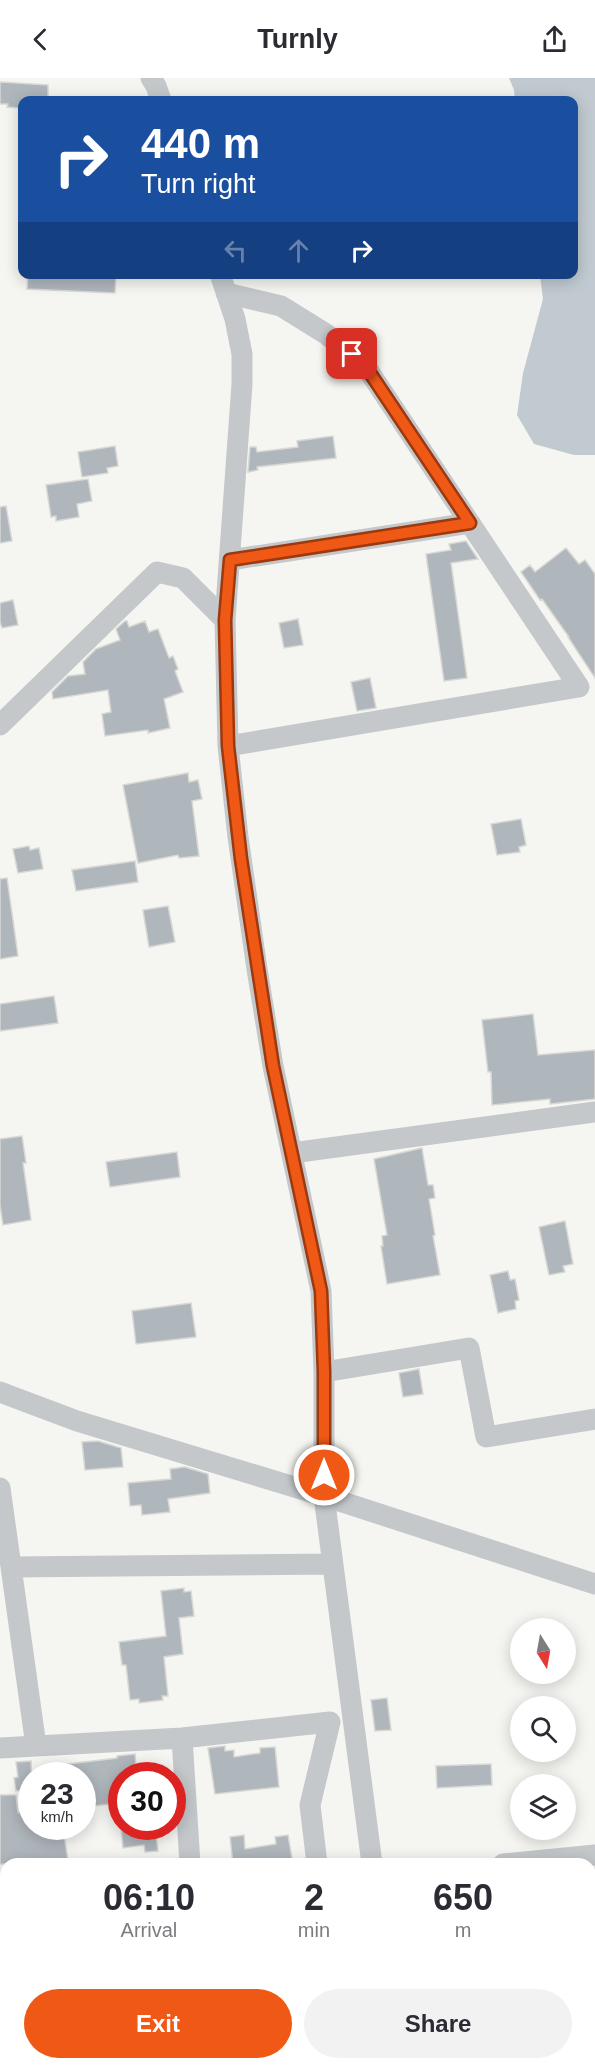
<!DOCTYPE html>
<style>
:root{--surface:#fff;--page:#f2f2f3;--text:#2b2b33;--muted:#7c7c81;--accent:#f05816}
body{margin:0;font-family:Helvetica,sans-serif;background:var(--page);color:var(--text);height:100vh;display:flex;flex-direction:column;font-size:22px;white-space:nowrap}
*{box-sizing:border-box;margin:0}
p{font-size:20px;color:var(--muted)}
.icon{flex:none;width:33px;height:33px;fill:none;stroke:currentColor;stroke-width:2;stroke-linecap:round;stroke-linejoin:round}
.map{position:relative;flex:1;overflow:hidden}
.drawer{position:absolute;left:0px;top:1780px;width:596px;height:212px;display:flex;flex-direction:column;background:var(--surface);border-radius:18px 18px 0 0;box-shadow:0 3px 15px #0003}
.drawer>*{flex:none}
.guide{position:absolute;left:18px;top:18px;width:560px;height:183px;border-radius:12px;box-shadow:0 3px 15px #0003;background:#1a4fa0;color:#fff;overflow:hidden}
.needle{width:39px;rotate:169deg}
.controls{position:absolute;left:510px;top:1540px;display:grid;gap:12px}
.controls a{display:grid;place-items:center;width:66px;height:66px;border-radius:50%;background:var(--surface);box-shadow:0 3px 15px #0003;font-size:30px}
.speed{position:absolute;left:18px;top:1684px;display:flex;gap:12px;font-size:30px;font-weight:700;text-align:center}
.speed>*{display:grid;place-content:center;width:78px;height:78px;border-radius:50%;background:var(--surface);box-shadow:0 3px 15px #0003;line-height:1}
.speed small{font-size:15px;font-weight:400}
.speed .limit{border:9px solid #d22;background:#fff;color:#111}
.pin{position:absolute;display:grid;place-items:center;width:51px;height:51px;color:#fff;margin:-26px;border-radius:12px;box-shadow:0 3px 9px #0006}
.me{position:absolute;width:66px;margin:-33px;rotate:0deg;stroke-linejoin:round;filter:drop-shadow(0 0 4px #0008)}
.turn{display:flex;align-items:center;gap:21px;height:126px;padding:0 24px;font-size:27px}
.turn .icon{width:78px;height:78px;stroke-width:2.5}
.turn b{display:block;font-size:42px;line-height:51px}
.lanes{display:flex;align-items:center;height:57px;padding:0 24px;background:#0003;justify-content:center;gap:30px;direction:ltr}
.lanes .off{opacity:.35}
.eta{display:flex;justify-content:space-evenly;align-items:center;height:102px;text-align:center}
.eta b{font-size:36px;font-weight:700;line-height:42px}
.button{display:flex;gap:12px;margin-top:auto;padding:12px 24px}
.button a{flex:1;height:69px;border-radius:36px;background:var(--accent);color:#fff;font-size:24px;font-weight:700;line-height:69px;text-align:center}
.button a+a{background:var(--page);color:var(--text)}
header{display:flex;justify-content:space-between;align-items:center;height:78px;padding:0 24px;background:var(--surface);font-size:27px;font-weight:700}
.map>svg:first-child{display:block}
.water{fill:#c0cad0}
.building{fill:#afb6bc;stroke:#d7d7d4;stroke-width:1.5}
.lines{fill:none;stroke-linecap:round;stroke-linejoin:round}
.minor{stroke:#c4c8cb;stroke-width:21}
.route-casing{stroke:#9c390e;stroke-width:15}
.route{stroke:#f05816;stroke-width:10}
</style>
<header><svg class="icon" aria-label="back" viewBox="0 0 24 24"><path d="M15 5l-7 7 7 7"/></svg>Turnly<svg class="icon" aria-label="share" viewBox="0 0 24 24"><path d="M12 15V3M7 8l5-5 5 5M5 13v7h14v-7"/></svg></header>
<div class="map">
<svg width="595" height="1991" viewBox="0 0 595 1991">
<rect width="100%" height="100%" fill="#f5f6f1"/>
<path class="water" d="M 509,0 L 595,0 L 595,377 L 574,377 L 534,366 L 517,337 L 523,295 L 543,221 L 540,197 L 573,196 L 573,22 L 515,22 L 514,12 Z"/>
<path class="building" d="M 0,4 L 48,7 L 48,22 L 22,22 L 22,28 L 20,28 L 19,30 L 7,29 L 8,26 L 0,26 Z
M 28,196 L 116,196 L 115,215 L 27,211 Z
M 333,358 L 336,380 L 257,389 L 258,392 L 248,394 L 250,369 L 256,369 L 257,374 L 298,369 L 297,363 Z
M 115,368 L 118,388 L 107,390 L 108,395 L 82,399 L 78,374 Z
M 88,401 L 92,423 L 77,426 L 79,439 L 56,443 L 56,438 L 51,439 L 46,407 Z
M 6,428 L 12,463 L 0,465 L 0,429 Z
M 466,463 L 478,481 L 451,485 L 467,600 L 444,603 L 426,476 L 451,472 L 449,466 Z
M 566,470 L 579,486 L 585,482 L 595,496 L 595,600 L 568,559 L 569,559 L 542,521 L 540,522 L 521,494 L 530,487 L 535,494 Z
M 13,522 L 18,547 L 2,550 L 0,544 L 0,525 Z
M 298,541 L 303,567 L 284,570 L 279,545 Z
M 125,543 L 127,543 L 129,549 L 145,543 L 149,554 L 158,551 L 169,580 L 173,578 L 178,591 L 175,593 L 183,614 L 164,621 L 170,650 L 148,655 L 148,652 L 105,658 L 102,636 L 111,634 L 108,612 L 53,621 L 52,614 L 68,598 L 85,596 L 83,584 L 96,571 L 120,562 L 116,551 Z
M 370,600 L 376,630 L 357,633 L 351,604 Z
M 188,695 L 189,704 L 198,702 L 202,721 L 192,723 L 199,778 L 179,780 L 178,777 L 138,785 L 123,707 Z
M 521,741 L 526,767 L 519,769 L 520,774 L 497,777 L 491,746 Z
M 29,768 L 30,772 L 39,770 L 43,791 L 18,795 L 13,771 Z
M 135,783 L 138,804 L 76,813 L 72,792 Z
M 7,800 L 18,878 L 0,881 L 0,801 Z
M 168,828 L 175,864 L 149,869 L 143,832 Z
M 54,918 L 58,945 L 0,953 L 0,926 Z
M 533,936 L 538,977 L 595,972 L 595,1021 L 550,1026 L 550,1021 L 492,1027 L 491,994 L 488,994 L 482,942 Z
M 22,1058 L 26,1085 L 23,1085 L 31,1142 L 3,1147 L 0,1127 L 0,1061 Z
M 422,1070 L 428,1107 L 433,1107 L 435,1120 L 429,1121 L 435,1157 L 433,1158 L 440,1197 L 387,1206 L 381,1168 L 383,1168 L 382,1158 L 387,1157 L 374,1081 Z
M 177,1074 L 180,1099 L 110,1109 L 106,1084 Z
M 565,1143 L 573,1186 L 563,1188 L 565,1194 L 549,1197 L 539,1149 Z
M 508,1193 L 510,1202 L 515,1201 L 519,1222 L 515,1223 L 516,1231 L 498,1235 L 490,1197 Z
M 191,1225 L 196,1259 L 136,1266 L 132,1233 Z
M 419,1291 L 423,1316 L 403,1319 L 399,1295 Z
M 98,1363 L 121,1370 L 123,1389 L 85,1392 L 82,1364 Z
M 185,1389 L 208,1396 L 210,1415 L 168,1421 L 170,1434 L 142,1437 L 141,1427 L 130,1428 L 128,1405 L 171,1401 L 170,1391 Z
M 184,1510 L 184,1514 L 191,1513 L 194,1538 L 179,1540 L 183,1576 L 164,1579 L 168,1618 L 162,1618 L 163,1622 L 139,1625 L 139,1621 L 130,1622 L 126,1587 L 122,1587 L 119,1564 L 166,1558 L 161,1513 Z
M 387,1620 L 391,1652 L 375,1653 L 371,1622 Z
M 225,1668 L 225,1673 L 234,1672 L 234,1679 L 260,1675 L 260,1670 L 275,1669 L 279,1709 L 215,1716 L 208,1670 Z
M 135,1676 L 137,1698 L 122,1698 L 122,1725 L 82,1729 L 82,1698 L 61,1698 L 60,1687 L 117,1680 L 117,1678 Z
M 31,1683 L 32,1711 L 16,1713 L 14,1700 L 18,1699 L 16,1684 Z
M 491,1686 L 492,1707 L 437,1710 L 436,1688 Z
M 0,1717 L 16,1717 L 18,1735 L 32,1733 L 32,1749 L 63,1749 L 68,1783 L 35,1786 L 0,1786 Z
M 121,1749 L 155,1749 L 158,1773 L 145,1774 L 144,1767 L 123,1770 Z
M 244,1757 L 245,1771 L 276,1766 L 275,1759 L 288,1757 L 293,1786 L 233,1786 L 230,1759 Z"/>
<g class="lines">
<path class="minor" d="M 151,0 L 156,8 L 161,22
M 220,196 L 235,241 L 242,276 L 242,306 L 225,542 L 228,668 L 238,759 L 257,891 L 273,988 L 321,1213 L 324,1294 L 324,1418 L 372,1786
M 226,215 L 281,228 L 326,256 L 364,286 L 579,609 L 228,668
M 230,482 L 470,445
M 0,647 L 157,494 L 183,500 L 225,542
M 292,1075 L 595,1034
M 324,1294 L 469,1270 L 486,1359 L 595,1341
M 0,1314 L 77,1343 L 324,1418 L 595,1506
M 0,1410 L 36,1668
M 11,1489 L 333,1486
M 182,1660 L 190,1786
M 0,1670 L 182,1660 L 330,1644 L 310,1727 L 317,1786
M 503,1786 L 595,1777
M 202,1986 L 202,1991
M 341,1986 L 342,1991
M 399,1986 L 399,1991
M 431,1986 L 431,1991"/>
</g>
<g class="lines">
<g class="route-casing">
<path id="route" d="M 324,1397 L 324,1294 L 321,1213 L 273,988 L 241,781 L 228,668 L 225,542 L 230,482 L 470,445 L 364,286 L 352,276"/>
</g>
<use href="#route" class="route"/>
</g>
</svg>
<div class="controls">
<a><svg class="needle" viewBox="-14 -14 28 28"><path d="M0-13l5 13h-10z" fill="#e53935"/><path d="M0 13l5-13h-10z" fill="#7c7c81"/></svg></a>
<a><svg class="icon" aria-label="search" viewBox="0 0 24 24"><circle cx="10" cy="10" r="6"/><path d="M15 15l6 6"/></svg></a>
<a><svg class="icon" aria-label="layers" viewBox="0 0 24 24"><path d="M12 4l9 5-9 5-9-5zM3 14l9 5 9-5"/></svg></a>
</div>
<div class="speed"><div>23<small>km/h</small></div><div class="limit">30</div></div>
<div class="pin" style="left:352px;top:276px;background:#d93025"><svg class="icon" aria-label="arrive" viewBox="0 0 24 24"><path d="M6 21V4h12l-3 4 3 4H6"/></svg></div>
<svg class="me" style="left:324px;top:1397px" viewBox="-20 -20 40 40"><circle r="17" fill="#f05816" stroke="#fff" stroke-width="3"/><path d="M0-11L8 9 0 5-8 9z" fill="#fff"/></svg>
<div class="guide">
<div class="turn"><svg class="icon" aria-label="right" viewBox="0 0 24 24"><path d="M7 20v-9h11M14 6l5 5-5 5"/></svg><div><b>440 m</b>Turn right</div></div>
<div class="lanes"><svg class="icon off" aria-label="left" viewBox="0 0 24 24"><path d="M17 20v-9H6M10 6l-5 5 5 5"/></svg><svg class="icon off" aria-label="ahead" viewBox="0 0 24 24"><path d="M12 20V5M6 11l6-6 6 6"/></svg><svg class="icon" aria-label="right" viewBox="0 0 24 24"><path d="M7 20v-9h11M14 6l5 5-5 5"/></svg></div>
</div>
<section class="drawer">
<div class="eta">
<div><b>06:10</b><p>Arrival</p></div>
<div><b>2</b><p>min</p></div>
<div><b>650</b><p>m</p></div>
</div>
<div class="button"><a>Exit</a><a>Share</a></div>
</section>
</div>
